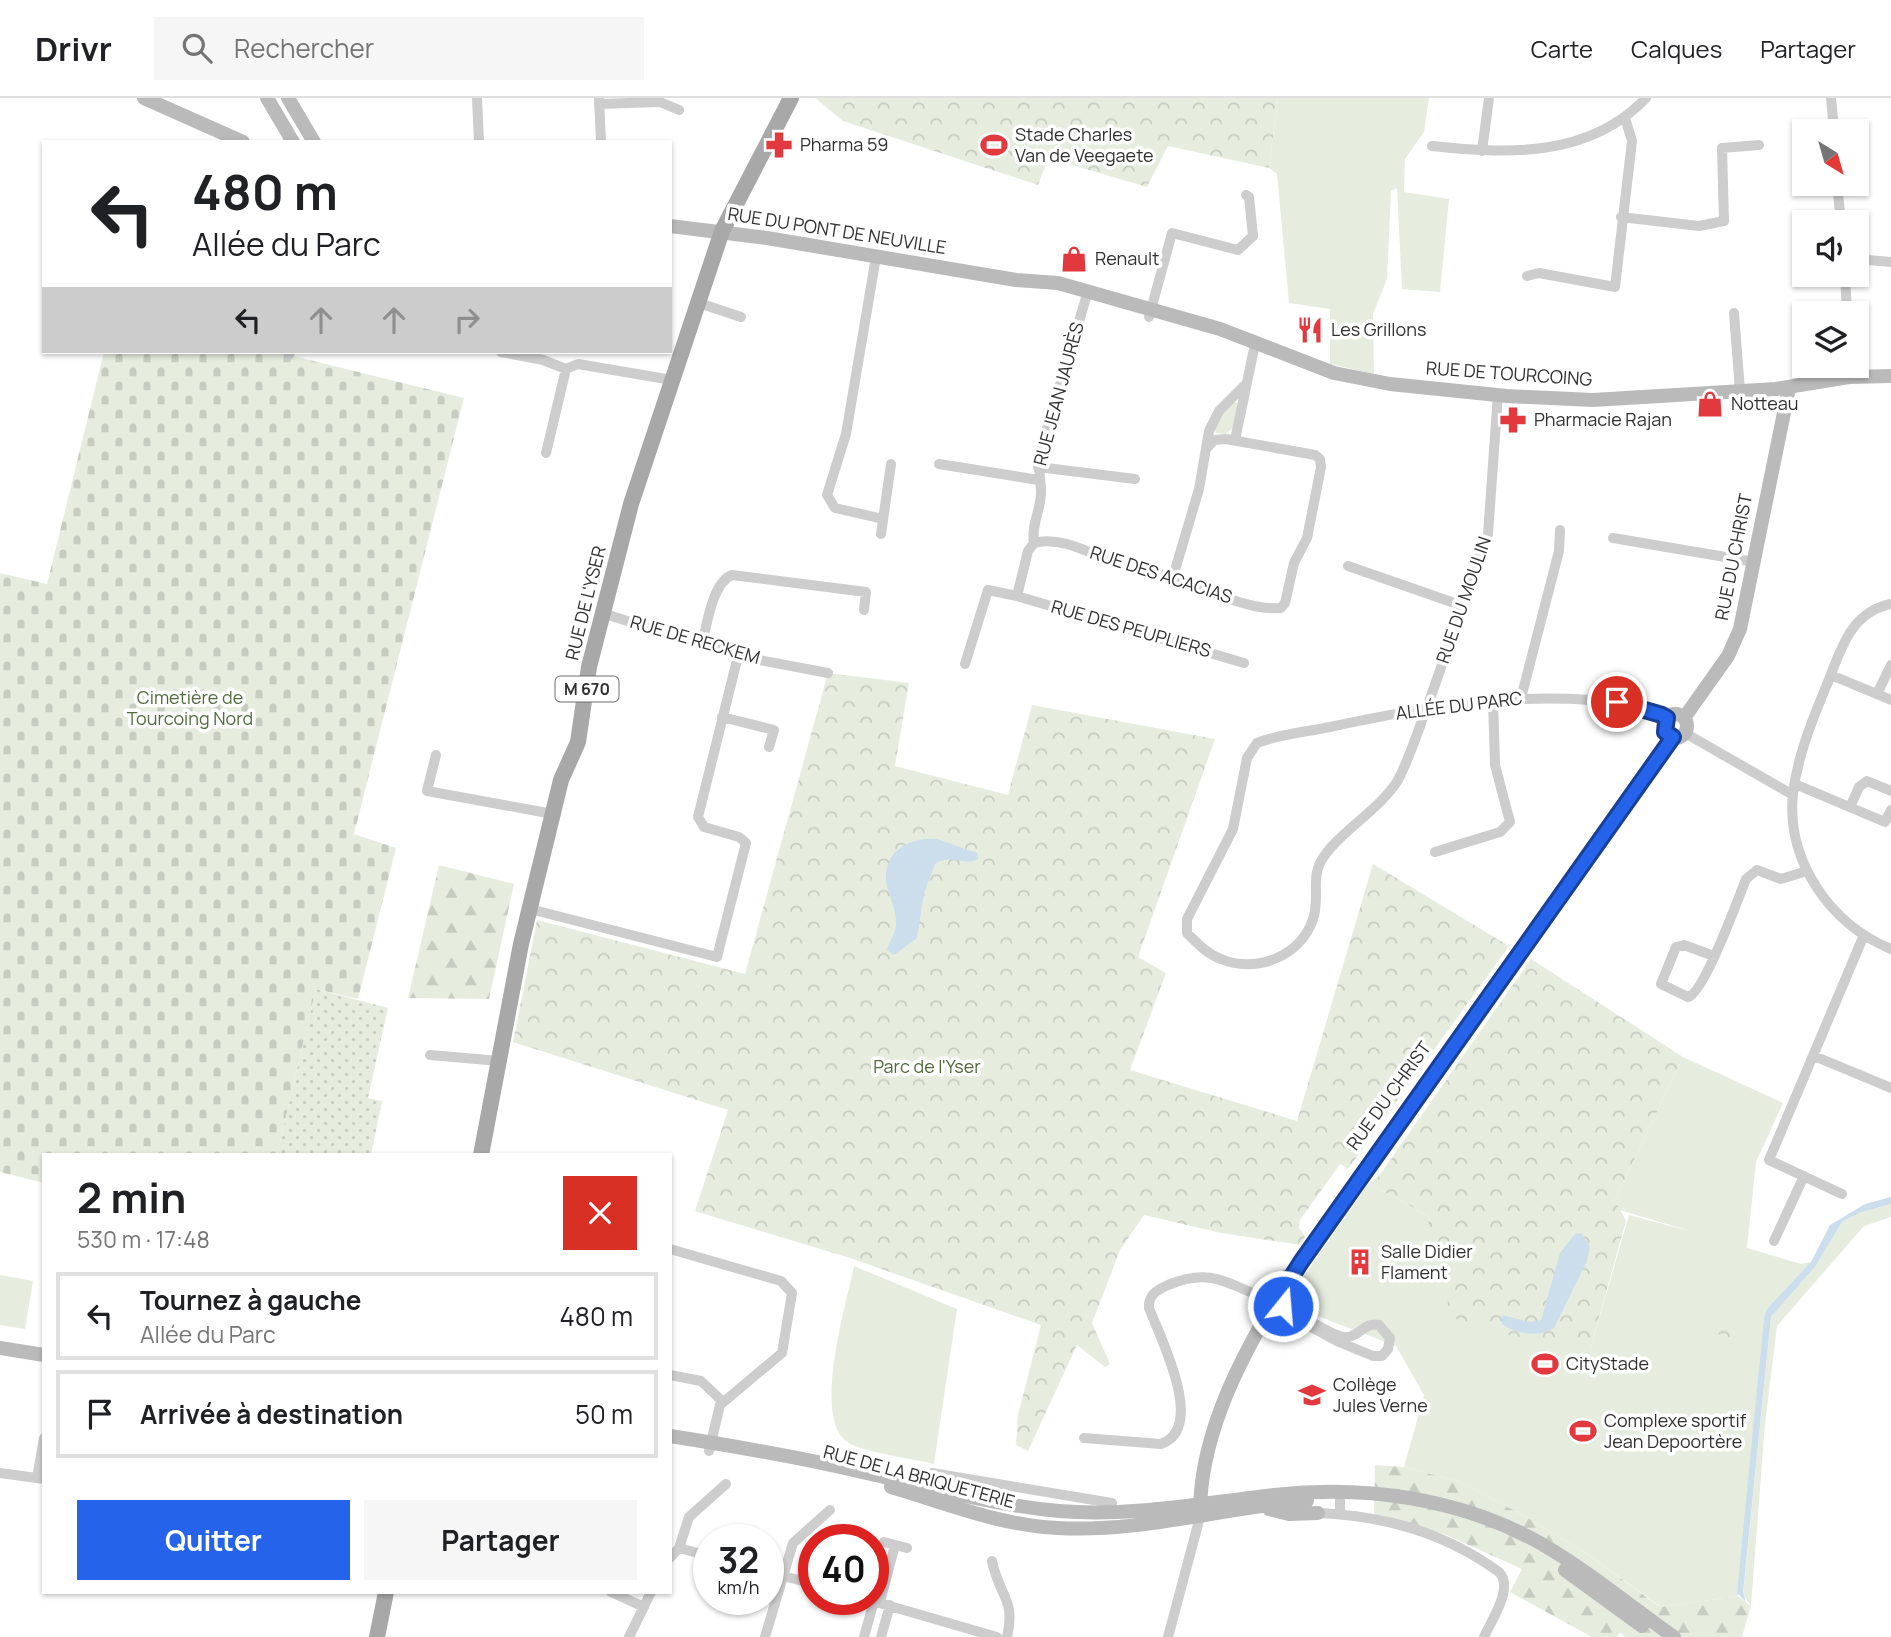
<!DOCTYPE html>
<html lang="fr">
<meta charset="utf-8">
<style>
:root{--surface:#fff;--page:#f6f6f6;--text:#202124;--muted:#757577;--line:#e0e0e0;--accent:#2563eb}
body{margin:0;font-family:Manrope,sans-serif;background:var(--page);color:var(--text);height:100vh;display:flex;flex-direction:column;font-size:26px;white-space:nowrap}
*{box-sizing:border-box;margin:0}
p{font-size:23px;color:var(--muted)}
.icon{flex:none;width:38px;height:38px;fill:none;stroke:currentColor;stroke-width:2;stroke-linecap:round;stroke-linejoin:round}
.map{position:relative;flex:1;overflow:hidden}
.drawer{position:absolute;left:42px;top:1055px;width:630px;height:441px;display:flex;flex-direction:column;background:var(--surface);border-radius:0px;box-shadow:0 2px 5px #0004}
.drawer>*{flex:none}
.hud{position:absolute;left:42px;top:42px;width:630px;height:214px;border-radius:0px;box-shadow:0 2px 5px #0004;background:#fff;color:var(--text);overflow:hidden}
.needle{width:46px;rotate:143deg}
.buttons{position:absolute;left:1792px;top:21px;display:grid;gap:14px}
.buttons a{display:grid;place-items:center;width:77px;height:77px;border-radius:0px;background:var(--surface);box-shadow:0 2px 5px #0004;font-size:35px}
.speed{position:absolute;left:693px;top:1426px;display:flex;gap:14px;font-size:35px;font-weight:700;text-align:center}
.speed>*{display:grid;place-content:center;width:91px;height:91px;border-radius:50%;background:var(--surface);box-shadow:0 2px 5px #0004;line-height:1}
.speed small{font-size:18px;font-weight:400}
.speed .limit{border:10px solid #d22;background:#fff;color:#111}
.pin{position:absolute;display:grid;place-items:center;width:60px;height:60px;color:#fff;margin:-30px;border:4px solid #fff;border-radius:50%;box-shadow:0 2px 7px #0007}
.me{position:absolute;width:77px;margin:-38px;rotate:17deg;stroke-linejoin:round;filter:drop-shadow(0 0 5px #0008)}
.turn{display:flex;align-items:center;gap:24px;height:147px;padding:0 35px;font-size:32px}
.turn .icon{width:91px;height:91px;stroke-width:2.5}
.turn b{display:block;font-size:49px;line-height:60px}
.lanes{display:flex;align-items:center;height:66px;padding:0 35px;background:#0003;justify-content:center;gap:35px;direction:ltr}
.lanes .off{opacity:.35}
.round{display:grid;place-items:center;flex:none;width:74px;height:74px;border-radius:0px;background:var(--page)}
.overview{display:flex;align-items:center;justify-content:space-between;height:119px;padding:0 35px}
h1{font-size:42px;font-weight:700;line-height:52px}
.primary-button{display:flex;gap:14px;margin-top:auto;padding:14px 35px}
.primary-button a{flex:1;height:80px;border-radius:0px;background:var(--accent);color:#fff;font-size:28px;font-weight:700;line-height:80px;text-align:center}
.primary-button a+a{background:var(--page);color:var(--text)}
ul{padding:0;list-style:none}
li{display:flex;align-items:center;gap:21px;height:88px;margin:0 14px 10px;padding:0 21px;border:4px solid var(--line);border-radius:0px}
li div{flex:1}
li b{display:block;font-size:26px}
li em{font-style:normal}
header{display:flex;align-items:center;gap:42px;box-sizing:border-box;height:98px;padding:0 35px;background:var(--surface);border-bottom:2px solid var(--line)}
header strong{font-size:33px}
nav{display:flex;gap:38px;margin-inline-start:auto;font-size:24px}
.search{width:490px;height:63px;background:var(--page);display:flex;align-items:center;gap:18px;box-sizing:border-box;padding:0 24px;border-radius:0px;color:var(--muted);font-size:26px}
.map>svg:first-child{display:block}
.grass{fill:#e6eddf}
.forest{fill:url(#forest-firs)}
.cemetery{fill:url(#cemetery-stones)}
.park{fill:url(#park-crowns)}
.garden{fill:url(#garden-dots)}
.water{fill:#ccdeec}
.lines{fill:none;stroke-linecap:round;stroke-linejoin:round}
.street{stroke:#cdcdcd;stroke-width:10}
.secondary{stroke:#bababa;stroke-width:14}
.primary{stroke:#a8a8a8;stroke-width:16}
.route-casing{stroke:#184099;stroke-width:18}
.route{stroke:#2563eb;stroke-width:12}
.labels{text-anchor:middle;stroke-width:7;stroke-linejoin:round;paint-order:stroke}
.shield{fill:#fff;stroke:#6e6e6e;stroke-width:2}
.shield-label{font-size:16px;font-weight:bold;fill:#303030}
.poi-label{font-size:18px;fill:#303030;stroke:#fff;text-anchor:start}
.street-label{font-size:18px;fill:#303030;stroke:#fff}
.park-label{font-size:18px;fill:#516b3e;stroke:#fff}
</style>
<header>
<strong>Drivr</strong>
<div class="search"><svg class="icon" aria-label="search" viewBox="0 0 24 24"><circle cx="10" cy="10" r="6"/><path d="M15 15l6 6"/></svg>Rechercher</div>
<nav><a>Carte</a><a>Calques</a><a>Partager</a></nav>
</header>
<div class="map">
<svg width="1891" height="1539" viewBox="0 0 1891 1539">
<defs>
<pattern id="forest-firs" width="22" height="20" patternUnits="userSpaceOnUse" patternTransform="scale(1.75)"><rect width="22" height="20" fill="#e6eddf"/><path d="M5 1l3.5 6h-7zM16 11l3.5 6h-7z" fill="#c6ccc0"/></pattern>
<pattern id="cemetery-stones" width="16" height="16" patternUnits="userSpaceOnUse" patternTransform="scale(1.75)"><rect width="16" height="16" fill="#e6eddf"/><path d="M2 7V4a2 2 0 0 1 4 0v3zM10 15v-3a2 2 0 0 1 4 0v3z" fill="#c6ccc0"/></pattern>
<pattern id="park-crowns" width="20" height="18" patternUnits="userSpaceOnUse" patternTransform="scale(1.75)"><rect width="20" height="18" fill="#e6eddf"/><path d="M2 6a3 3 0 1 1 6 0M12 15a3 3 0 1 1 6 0" fill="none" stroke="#c6ccc0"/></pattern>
<pattern id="garden-dots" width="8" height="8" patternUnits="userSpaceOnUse" patternTransform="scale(1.75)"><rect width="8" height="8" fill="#e6eddf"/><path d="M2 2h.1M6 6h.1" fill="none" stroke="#c6ccc0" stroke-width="1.8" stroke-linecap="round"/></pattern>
</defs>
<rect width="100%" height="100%" fill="#fff"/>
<path class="grass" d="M 1278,0 L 1429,0 L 1424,34 L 1405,61 L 1404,94 L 1449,101 L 1440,194 L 1402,191 L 1397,90 L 1391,93 L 1387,181 L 1373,216 L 1374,276 L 1330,266 L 1330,211 L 1289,205 L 1277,76 L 1269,70 Z
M 1234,304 L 1238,305 L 1233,330 L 1226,336 L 1216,335 L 1214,331 L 1219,320 Z
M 1683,959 L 1783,1005 L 1756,1064 L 1747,1150 L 1801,1166 L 1811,1164 L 1764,1219 L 1738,1498 L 1661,1509 L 1587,1456 L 1525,1418 L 1457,1383 L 1404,1369 L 1424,1297 L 1396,1248 L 1297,1210 L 1295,1191 L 1369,1085 L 1430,1119 L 1419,1161 L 1447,1164 L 1590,1252 L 1629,1117 L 1693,1134 L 1620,1112 L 1615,1102 Z
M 1891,1106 L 1891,1119 L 1864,1128 L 1777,1228 L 1765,1326 L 1751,1508 L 1743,1497 L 1771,1219 L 1815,1169 L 1842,1124 L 1859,1115 Z
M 854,1168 L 957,1211 L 934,1366 C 910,1360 872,1356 851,1346 C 809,1327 847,1204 854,1168 Z
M 0,1177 L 33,1183 L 25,1231 L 0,1227 Z"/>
<path class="forest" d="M 439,767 L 514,786 L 489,901 L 408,900 Z
M 1375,1367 L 1404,1369 L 1457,1383 L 1525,1418 L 1587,1456 L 1660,1509 L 1738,1498 L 1751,1508 L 1742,1539 L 1626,1539 L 1620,1535 L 1617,1539 L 1592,1539 L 1510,1494 L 1522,1471 L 1444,1436 L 1374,1416 Z"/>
<path class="cemetery" d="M 104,254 L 277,254 L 464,300 L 354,736 L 396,750 L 358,901 L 316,891 L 277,1057 L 44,1057 L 44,1085 L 0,1074 L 0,475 L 47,486 Z"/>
<path class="park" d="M 815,0 L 1278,0 L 1269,70 L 1168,48 L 1147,89 L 1048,60 L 1038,87 L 843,23 Z
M 828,575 L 909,585 L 895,668 L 1008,697 L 1032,607 L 1215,641 L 1138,859 L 1166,875 L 1130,972 L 1297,1023 L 1373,766 L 1509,848 L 1348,1071 L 1340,1066 L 1300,1122 L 1299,1130 L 1305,1138 L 1301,1147 L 1221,1135 L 1144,1117 L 1120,1152 L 1092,1225 L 1110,1266 L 1105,1269 L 1077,1247 L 1028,1353 L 1016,1347 L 1018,1317 L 1041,1227 L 850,1160 L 695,1113 L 728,1012 L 513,944 L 537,822 L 745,876 Z
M 1531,861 L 1683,959 L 1615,1102 L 1626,1123 L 1590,1252 L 1498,1235 L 1448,1218 L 1447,1164 L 1418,1161 L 1430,1119 L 1369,1085 L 1379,1078 Z
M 1719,1217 L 1744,1227 L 1738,1243 L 1713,1234 Z"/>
<path class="garden" d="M 316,891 L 388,910 L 368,1000 L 382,1003 L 371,1057 L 277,1057 Z"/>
<path class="water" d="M 937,741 L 977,755 L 978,761 C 965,769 950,755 935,766 L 924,795 L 917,840 L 894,857 L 887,852 C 889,844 896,835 896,826 C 897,811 888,798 886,783 C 884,753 909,739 937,741 Z
M 1891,1099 L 1891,1106 L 1859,1115 L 1842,1124 L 1815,1169 L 1771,1219 L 1743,1495 L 1746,1504 L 1737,1495 L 1764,1219 L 1767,1211 L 1811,1164 L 1830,1127 L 1865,1106 Z
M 1581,1135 L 1590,1148 L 1587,1163 L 1554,1230 C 1539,1240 1516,1236 1502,1226 L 1502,1217 L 1530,1224 L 1541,1222 L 1560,1155 L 1575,1136 Z"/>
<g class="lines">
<path class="street" d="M 477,0 L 479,44
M 599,0 L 601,44
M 1831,0 L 1834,33
M 599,6 L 660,4 L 679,12
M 1432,48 C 1508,56 1589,60 1646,0
M 1482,53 L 1489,0
M 1837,86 L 1841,124
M 1621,119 L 1699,128 L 1724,123 L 1722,50 L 1759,47
M 876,159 L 846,336 L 827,397 L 835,410 L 883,421
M 1857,161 L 1891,164
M 1845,177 L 1847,215
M 1527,178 L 1539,175 L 1615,189 L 1632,43 L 1625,20
M 699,205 L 741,219
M 1734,215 L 1740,293
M 1149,219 L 1172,135 L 1238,152 L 1253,138 L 1249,99 L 1246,97
M 501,254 L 543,262 L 566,271 L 578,266 L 672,282
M 289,257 L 290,254
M 1849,268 L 1849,279
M 1498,296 L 1488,436 L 1431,598 C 1420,626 1412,655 1398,682 C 1380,712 1337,735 1321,763 C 1311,781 1320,803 1313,821 C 1301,858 1256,876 1221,861 C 1207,856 1197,845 1187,835 L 1187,821 L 1233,731 L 1247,660 L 1257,645 C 1280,636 1306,634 1330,629 C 1418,610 1500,596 1590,602 C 1615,604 1645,605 1666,620
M 1235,342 L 1255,246
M 546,355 L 566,271
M 939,366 L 1039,382
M 1038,369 L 1135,381
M 881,436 L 891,366
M 1613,440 L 1755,464
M 1034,445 C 1061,437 1093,457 1118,466 C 1136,474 1157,474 1176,480 C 1206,491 1249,513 1281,510 L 1285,505 L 1294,465 L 1307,440 L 1321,369 L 1320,361 L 1315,357 L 1226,341 L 1214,342 L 1207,350
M 1348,468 L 1463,508
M 1173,479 L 1199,391 L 1209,333 L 1219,313 L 1246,286
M 1017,498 L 1244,565
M 1891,506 C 1851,514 1841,551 1828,584 C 1813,620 1798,656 1793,695 C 1786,763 1830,826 1891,851
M 602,515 L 738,558 L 828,575
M 702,546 C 707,527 712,485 732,477 L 866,494 L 864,512
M 965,566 L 988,492 L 1017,498 L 1028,453 L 1034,445 C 1031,426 1041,412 1041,394 C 1041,380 1037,369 1040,354 L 1088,193
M 1831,577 L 1891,602
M 1877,596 L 1891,567
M 1521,600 L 1559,453 L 1560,432
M 722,619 L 774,632 L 769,649
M 1685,635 L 1793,697
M 436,657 L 427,693 L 553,716
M 1795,686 L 1885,724 L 1891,712
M 1850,709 L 1859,689 L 1867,683 L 1891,693
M 1435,754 L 1500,734 L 1510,724 L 1495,667 L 1493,601
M 530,811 L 717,859 L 746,745 L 739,739 L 704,729 L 698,719 L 738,558
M 1714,858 L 1684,847 L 1676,849 L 1661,886 L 1688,899 C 1704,895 1738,801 1746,781 L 1757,772 L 1781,781 L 1807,773
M 430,957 L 499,963
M 1814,958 L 1891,990
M 1842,1096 L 1769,1062 L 1864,837
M 1774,1143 L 1804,1078
M 670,1151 L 781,1183 L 792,1195 L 782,1255 L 720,1307 L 709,1353
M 1275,1214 L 1291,1218 L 1339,1244 L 1373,1258 L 1382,1258 L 1388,1251 L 1390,1240 L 1379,1227 C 1364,1224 1361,1237 1348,1239 C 1336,1241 1292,1213 1284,1203
M 670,1277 L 701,1283 L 723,1304
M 1084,1340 L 1161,1346 C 1207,1330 1160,1239 1149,1210 C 1148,1197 1157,1192 1168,1187 C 1210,1170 1225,1184 1264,1200
M 0,1375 L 44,1381
M 37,1380 L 44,1340
M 924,1388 L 932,1375 L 1112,1405
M 1318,1415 C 1385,1418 1444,1434 1499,1474 C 1514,1490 1492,1521 1484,1539
M 1340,1416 L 1340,1402
M 884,1444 L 907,1450
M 679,1450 L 689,1419 L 726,1386
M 670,1460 L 679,1450 L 709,1458
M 992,1463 C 999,1498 1016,1501 1007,1539
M 768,1474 L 814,1486
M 611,1494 L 644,1509
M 869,1502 L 997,1539
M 880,1504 L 895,1447
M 629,1539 L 651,1494
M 765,1539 L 793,1445 L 830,1412
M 864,1539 L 874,1503
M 881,1539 L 890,1507
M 1168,1539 L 1200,1419"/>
<path class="secondary" d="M 144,0 L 243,44
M 267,0 L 293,44
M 288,0 L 314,44
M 670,128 L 767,140 L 1016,182 L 1058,185 L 1220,231 L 1334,275 L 1390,286 L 1507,298 L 1593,302 L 1776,291 L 1849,279 L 1891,278
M1663 628a12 12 0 1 1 24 0a12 12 0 1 1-24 0Z
M 1684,620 L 1728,558 L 1740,531 L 1789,290
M 1269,1213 L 1275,1214 L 1282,1210 L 1283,1194 L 1294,1175 L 1673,639
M 1269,1213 L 1264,1206 L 1266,1197 L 1285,1179
M 0,1250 L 44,1257
M 670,1338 C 734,1348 799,1359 862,1374 C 927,1388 992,1407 1059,1413 C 1132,1419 1202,1405 1274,1397 C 1365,1387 1460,1400 1540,1445 C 1587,1472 1630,1508 1674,1539
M 891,1389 C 946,1405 998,1427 1057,1430 C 1142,1435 1223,1409 1307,1403
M 1269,1411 L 1289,1416 L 1318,1415
M 1200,1415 C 1200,1343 1234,1273 1269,1213
M 1565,1472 L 1642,1528"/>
<path class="primary" d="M 481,1057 L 521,846 L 561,682 L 578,644 L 589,569 L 631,406 L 722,133 L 791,0
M 377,1539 L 386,1494"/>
</g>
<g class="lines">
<g class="route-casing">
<path id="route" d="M 1283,1208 L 1284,1191 L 1301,1164 L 1673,639 L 1665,634 L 1667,620 L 1662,617 L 1617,604"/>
</g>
<use href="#route" class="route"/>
</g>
<defs>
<g id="pharmacy-bare" transform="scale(2.1)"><path d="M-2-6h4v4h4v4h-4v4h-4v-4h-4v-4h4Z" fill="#e1393d" stroke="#fff" stroke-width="2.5" paint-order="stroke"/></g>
<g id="stadium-bare" transform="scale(2.1)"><path d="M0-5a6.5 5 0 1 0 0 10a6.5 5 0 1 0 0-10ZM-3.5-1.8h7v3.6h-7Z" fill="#e1393d" stroke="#fff" stroke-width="2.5" paint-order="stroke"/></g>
<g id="shop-bare" transform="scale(2.1)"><path d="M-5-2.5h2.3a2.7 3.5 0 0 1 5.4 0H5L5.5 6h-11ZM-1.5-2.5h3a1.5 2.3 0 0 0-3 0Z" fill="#e1393d" stroke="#fff" stroke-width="2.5" paint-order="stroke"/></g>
<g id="restaurant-bare" transform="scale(2.1)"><path d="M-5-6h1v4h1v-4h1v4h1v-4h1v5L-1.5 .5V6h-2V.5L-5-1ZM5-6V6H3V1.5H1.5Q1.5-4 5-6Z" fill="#e1393d" stroke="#fff" stroke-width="2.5" paint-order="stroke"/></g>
<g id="building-bare" transform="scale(2.1)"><path d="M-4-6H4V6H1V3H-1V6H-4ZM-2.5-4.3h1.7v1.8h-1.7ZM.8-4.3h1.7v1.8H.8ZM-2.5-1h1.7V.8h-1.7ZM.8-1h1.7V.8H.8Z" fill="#e1393d" stroke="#fff" stroke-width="2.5" paint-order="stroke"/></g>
<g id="school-bare" transform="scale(2.1)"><path d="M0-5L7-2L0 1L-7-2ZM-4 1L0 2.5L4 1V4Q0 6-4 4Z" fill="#e1393d" stroke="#fff" stroke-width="2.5" paint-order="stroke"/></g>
</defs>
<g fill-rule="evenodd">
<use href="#pharmacy-bare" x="779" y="47"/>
<use href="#stadium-bare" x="994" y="47"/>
<use href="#shop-bare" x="1074" y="161"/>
<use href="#restaurant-bare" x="1310" y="232"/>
<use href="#shop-bare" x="1710" y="306"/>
<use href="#pharmacy-bare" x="1513" y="322"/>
<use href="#building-bare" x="1360" y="1164"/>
<use href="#stadium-bare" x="1545" y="1266"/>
<use href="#school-bare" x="1312" y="1297"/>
<use href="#stadium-bare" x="1583" y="1333"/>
</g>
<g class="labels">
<rect class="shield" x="555.5" y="578.5" width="63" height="25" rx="5"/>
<g class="shield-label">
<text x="587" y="597">M 670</text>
</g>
<g class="poi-label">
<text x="1015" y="43">Stade Charles<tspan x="1015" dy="21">Van de Veegaete</tspan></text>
<text x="800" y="53">Pharma 59</text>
<text x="1095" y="167">Renault</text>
<text x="1331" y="238">Les Grillons</text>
<text x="1731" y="312">Notteau</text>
<text x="1534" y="328">Pharmacie Rajan</text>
<text x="1381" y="1160">Salle Didier<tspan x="1381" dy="21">Flament</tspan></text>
<text x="1566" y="1272">CityStade</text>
<text x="1333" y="1293">Collège<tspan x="1333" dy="21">Jules Verne</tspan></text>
<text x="1604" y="1329">Complexe sportif<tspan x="1604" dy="21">Jean Depoortère</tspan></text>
</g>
<g class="street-label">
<text transform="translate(837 133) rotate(9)" y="6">RUE DU PONT DE NEUVILLE</text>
<text transform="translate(1509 276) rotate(4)" y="6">RUE DE TOURCOING</text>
<text transform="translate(1059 296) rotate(-75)" y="6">RUE JEAN JAURÈS</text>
<text transform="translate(1734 459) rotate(-79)" y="6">RUE DU CHRIST</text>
<text transform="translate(1161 477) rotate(18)" y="6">RUE DES ACACIAS</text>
<text transform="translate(1464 502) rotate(-71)" y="6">RUE DU MOULIN</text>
<text transform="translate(586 505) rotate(-76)" y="6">RUE DE L'YSER</text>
<text transform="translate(1131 531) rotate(16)" y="6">RUE DES PEUPLIERS</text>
<text transform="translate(695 542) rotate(16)" y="6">RUE DE RECKEM</text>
<text transform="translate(1459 608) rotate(-7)" y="6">ALLÉE DU PARC</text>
<text transform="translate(1389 998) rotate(-54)" y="6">RUE DU CHRIST</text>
<text transform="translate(919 1379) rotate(15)" y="6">RUE DE LA BRIQUETERIE</text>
</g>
<g class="park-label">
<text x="190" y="606">Cimetière de<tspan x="190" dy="21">Tourcoing Nord</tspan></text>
<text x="927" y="975">Parc de l'Yser</text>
</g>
</g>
</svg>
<div class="buttons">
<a><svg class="needle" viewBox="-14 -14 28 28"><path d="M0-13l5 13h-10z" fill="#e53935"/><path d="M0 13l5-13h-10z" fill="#757577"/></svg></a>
<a><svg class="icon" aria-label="sound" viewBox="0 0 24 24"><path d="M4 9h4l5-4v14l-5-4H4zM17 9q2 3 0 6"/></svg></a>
<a><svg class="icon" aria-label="layers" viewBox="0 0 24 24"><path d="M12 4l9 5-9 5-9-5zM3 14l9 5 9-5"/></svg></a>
</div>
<div class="speed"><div>32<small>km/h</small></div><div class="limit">40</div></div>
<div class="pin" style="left:1617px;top:604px;background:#d93025"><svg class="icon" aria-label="arrive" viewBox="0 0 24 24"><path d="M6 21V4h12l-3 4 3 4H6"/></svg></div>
<svg class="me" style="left:1283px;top:1208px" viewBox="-20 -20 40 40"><circle r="17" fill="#2563eb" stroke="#fff" stroke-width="3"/><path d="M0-11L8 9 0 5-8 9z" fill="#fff"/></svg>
<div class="hud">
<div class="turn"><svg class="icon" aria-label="left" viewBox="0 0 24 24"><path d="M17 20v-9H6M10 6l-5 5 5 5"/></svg><div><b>480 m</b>Allée du Parc</div></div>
<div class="lanes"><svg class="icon" aria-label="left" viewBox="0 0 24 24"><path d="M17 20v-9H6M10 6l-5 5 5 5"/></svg><svg class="icon off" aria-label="ahead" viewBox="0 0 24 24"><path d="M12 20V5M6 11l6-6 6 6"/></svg><svg class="icon off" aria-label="ahead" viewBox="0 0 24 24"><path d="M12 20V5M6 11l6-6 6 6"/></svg><svg class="icon off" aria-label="right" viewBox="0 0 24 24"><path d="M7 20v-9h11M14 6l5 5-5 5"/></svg></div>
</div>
<section class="drawer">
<div class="overview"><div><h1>2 min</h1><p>530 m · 17:48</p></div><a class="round" style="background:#d93025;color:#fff"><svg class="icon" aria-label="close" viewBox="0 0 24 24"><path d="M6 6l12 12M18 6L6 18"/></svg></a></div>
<ul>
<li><svg class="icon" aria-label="left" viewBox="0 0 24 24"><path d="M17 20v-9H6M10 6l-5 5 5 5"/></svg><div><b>Tournez à gauche</b><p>Allée du Parc</p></div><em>480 m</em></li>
<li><svg class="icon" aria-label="arrive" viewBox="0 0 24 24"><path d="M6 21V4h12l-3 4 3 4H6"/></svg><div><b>Arrivée à destination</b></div><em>50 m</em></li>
</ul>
<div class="primary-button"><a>Quitter</a><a>Partager</a></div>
</section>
</div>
